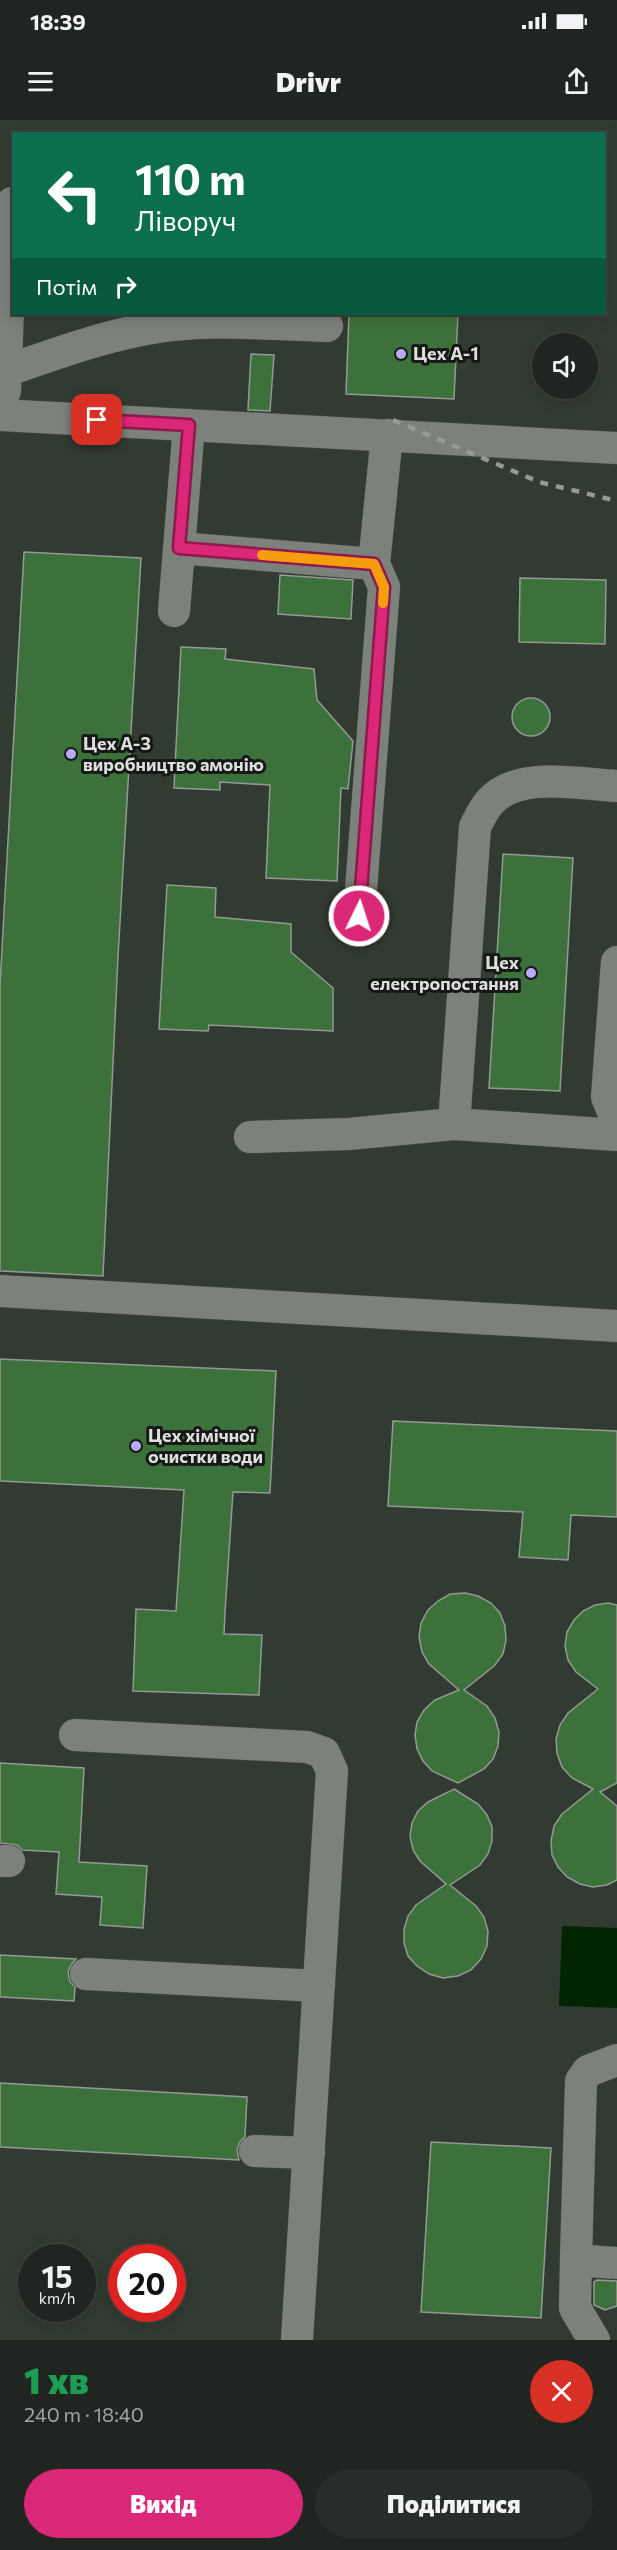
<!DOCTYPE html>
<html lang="uk">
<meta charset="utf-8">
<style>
:root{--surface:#212521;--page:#292d2a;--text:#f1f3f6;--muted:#a2a5a5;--line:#3e423f;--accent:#db2777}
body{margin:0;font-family:Commissioner,sans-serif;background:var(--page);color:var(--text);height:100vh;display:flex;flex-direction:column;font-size:22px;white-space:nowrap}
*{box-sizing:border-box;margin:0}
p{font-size:20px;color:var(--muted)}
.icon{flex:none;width:33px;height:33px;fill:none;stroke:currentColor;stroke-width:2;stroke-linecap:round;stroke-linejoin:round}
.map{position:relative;height:2220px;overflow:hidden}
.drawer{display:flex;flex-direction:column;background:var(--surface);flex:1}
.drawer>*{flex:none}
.guide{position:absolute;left:12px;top:12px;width:594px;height:183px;border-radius:0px;box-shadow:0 3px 15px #0003,0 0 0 2px var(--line);background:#0b6e4f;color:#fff;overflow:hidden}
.controls{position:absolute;left:532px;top:213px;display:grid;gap:12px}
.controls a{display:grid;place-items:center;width:66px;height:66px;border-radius:50%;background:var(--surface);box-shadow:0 3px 15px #0003,0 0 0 2px var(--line);font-size:30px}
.speed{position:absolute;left:18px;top:2124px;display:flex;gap:12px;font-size:30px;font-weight:700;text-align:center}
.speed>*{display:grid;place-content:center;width:78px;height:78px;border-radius:50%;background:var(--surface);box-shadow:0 3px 15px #0003,0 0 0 2px var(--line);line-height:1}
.speed small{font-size:15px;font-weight:400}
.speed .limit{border:9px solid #d22;background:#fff;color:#111}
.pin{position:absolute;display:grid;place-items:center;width:51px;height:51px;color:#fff;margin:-26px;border-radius:12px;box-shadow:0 3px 9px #0006}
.me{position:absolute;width:66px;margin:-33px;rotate:4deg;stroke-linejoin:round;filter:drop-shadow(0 0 4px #0008)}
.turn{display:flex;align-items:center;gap:21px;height:126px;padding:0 24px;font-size:27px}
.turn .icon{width:78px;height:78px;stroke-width:2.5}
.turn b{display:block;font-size:42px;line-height:51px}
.then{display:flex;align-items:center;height:57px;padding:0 24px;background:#0003;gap:12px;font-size:22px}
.round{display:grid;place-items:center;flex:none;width:63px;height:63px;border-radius:32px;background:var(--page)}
.head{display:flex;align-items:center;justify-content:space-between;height:102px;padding:0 24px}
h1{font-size:36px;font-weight:800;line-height:45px;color:#1e9e55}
.primary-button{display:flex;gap:12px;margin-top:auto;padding:12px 24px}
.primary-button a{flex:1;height:69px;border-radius:36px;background:var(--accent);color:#fff;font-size:24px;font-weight:800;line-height:69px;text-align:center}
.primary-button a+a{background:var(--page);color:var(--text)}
.status{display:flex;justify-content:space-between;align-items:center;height:42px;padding:0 30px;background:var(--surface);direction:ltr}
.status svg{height:16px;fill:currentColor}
header{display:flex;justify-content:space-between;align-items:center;height:78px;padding:0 24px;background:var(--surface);font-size:27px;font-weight:800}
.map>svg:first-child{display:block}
.built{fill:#323b31;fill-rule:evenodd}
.water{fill:#002500}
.building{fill:#3d713b;stroke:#939993;stroke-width:1.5}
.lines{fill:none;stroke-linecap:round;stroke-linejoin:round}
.minor-casing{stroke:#494c48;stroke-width:33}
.minor{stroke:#7c827b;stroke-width:32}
.rail{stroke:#969a96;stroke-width:4.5;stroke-dasharray:8 8;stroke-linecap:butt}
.route-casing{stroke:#8e194d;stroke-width:15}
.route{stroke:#db2777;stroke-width:10}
.slow{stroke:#f59e0b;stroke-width:10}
.poi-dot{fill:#baaaf6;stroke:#161816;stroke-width:2}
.labels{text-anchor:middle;stroke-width:6;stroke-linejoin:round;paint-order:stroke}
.poi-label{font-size:18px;font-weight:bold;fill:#dcdfdc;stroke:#161816;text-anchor:start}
</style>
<div class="status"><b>18:39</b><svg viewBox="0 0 49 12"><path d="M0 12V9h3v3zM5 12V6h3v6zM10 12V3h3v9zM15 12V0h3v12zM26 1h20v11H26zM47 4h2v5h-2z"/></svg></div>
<header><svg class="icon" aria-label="menu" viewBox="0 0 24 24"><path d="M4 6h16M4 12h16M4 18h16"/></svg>Drivr<svg class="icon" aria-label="share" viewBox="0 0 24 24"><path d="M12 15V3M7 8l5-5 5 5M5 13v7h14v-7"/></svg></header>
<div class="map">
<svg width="617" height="2220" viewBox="0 0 617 2220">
<rect width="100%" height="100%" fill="#2c312c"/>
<path class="built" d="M 0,0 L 617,0 L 617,2220 L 0,2220 ZM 14,14 L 604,14 L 604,194 L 14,194 ZM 543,224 L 588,224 L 588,268 L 543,268 ZM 32,2138 L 82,2138 L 82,2188 L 32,2188 ZM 122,2138 L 172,2138 L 172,2188 L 122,2188 Z"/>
<path class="water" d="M 562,1806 L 617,1808 L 617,1888 L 559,1886 Z"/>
<path class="building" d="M 349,194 L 458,194 L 454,279 L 346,274 Z
M 251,234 L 274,235 L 270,291 L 248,290 Z
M 24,432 L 141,438 L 118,837 L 103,1156 L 0,1151 L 0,865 Z
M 280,455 L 353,460 L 351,499 L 278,494 Z
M 520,458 L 606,460 L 605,524 L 519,522 Z
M 181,527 L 226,529 L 225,539 L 314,549 L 317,580 L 353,621 L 348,669 L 341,668 L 337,761 L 266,758 L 270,665 L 220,662 L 220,670 L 174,668 Z
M512 597a19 19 0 1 1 38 0a19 19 0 1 1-38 0Z
M 503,734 L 573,738 L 560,971 L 489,968 Z
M 167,765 L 216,768 L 215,797 L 291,804 L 291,832 L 333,868 L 333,911 L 209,905 L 208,911 L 159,909 Z
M 0,1239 L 276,1251 L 270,1373 L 233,1372 L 225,1492 L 224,1514 L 262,1515 L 259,1575 L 133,1571 L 136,1489 L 176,1491 L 184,1370 L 0,1361 Z
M 393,1301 L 617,1311 L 617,1397 L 571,1395 L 568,1440 L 519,1437 L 523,1392 L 388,1386 Z
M 465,1473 L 478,1476 L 491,1483 L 500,1493 L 505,1506 L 506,1520 L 503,1534 L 494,1546 L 464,1570 L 487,1586 L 495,1598 L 499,1612 L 498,1626 L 493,1639 L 484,1649 L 458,1663 L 432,1651 L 423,1641 L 417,1629 L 415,1615 L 417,1602 L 424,1590 L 435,1580 L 459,1570 L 429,1544 L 422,1532 L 419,1517 L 421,1503 L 428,1490 L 438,1481 L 450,1474 Z
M 608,1483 L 617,1485 L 617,1663 L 600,1672 L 617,1686 L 617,1760 L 607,1765 L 593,1767 L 580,1764 L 567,1757 L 558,1747 L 552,1735 L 551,1721 L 554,1706 L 562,1694 L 593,1669 L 572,1658 L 562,1647 L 557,1633 L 556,1619 L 560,1605 L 568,1593 L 598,1569 L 576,1552 L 568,1540 L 565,1526 L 567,1512 L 574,1500 L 583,1491 L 595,1485 Z
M 0,1643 L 84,1648 L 79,1742 L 147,1746 L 143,1808 L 100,1805 L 102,1777 L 56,1774 L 59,1732 L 22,1730 L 17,1725 L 0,1723 Z
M 454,1669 L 478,1684 L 487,1695 L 492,1707 L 492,1721 L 488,1734 L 480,1745 L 450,1765 L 476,1786 L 484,1797 L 488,1811 L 487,1826 L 481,1839 L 471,1850 L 458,1856 L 443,1858 L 429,1854 L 417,1846 L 408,1836 L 404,1823 L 404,1809 L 408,1796 L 416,1785 L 446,1764 L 420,1741 L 413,1730 L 410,1716 L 412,1703 L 418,1691 L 428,1682 Z
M 0,1835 L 76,1839 L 71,1845 L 68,1852 L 70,1862 L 75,1867 L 74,1881 L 0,1877 Z
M 0,1963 L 247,1977 L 245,2017 L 240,2022 L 237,2030 L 239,2040 L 0,2027 Z
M 431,2022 L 551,2028 L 541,2198 L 421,2192 Z
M 597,2160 L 617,2161 L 617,2186 L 605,2190 L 594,2185 L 594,2162 Z"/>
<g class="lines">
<g class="minor-casing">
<path id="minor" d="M 6,251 C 68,229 131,206 197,203 C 240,201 284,205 327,206
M 5,271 L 12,83
M 0,295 L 617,328
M 179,428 L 374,444
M 174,491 L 189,305
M 359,796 L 384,467 L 374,444 L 387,315
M 617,842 L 607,977 L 617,1001
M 454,1004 L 475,707 C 479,699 483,690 489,683 C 517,650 578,664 617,666
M 250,1017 L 349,1014 L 454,1004 L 617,1015
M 0,1171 L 617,1206
M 75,1615 L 307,1627 L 324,1633 L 332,1651 L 297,2220
M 0,1741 L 9,1741
M 86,1854 L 319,1866
M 617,1940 L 588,1951 L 581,1961 L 576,2137 L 588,2141 L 617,2143
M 255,2031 L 309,2033
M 576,2137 L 575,2188 L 594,2220"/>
</g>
<use href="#minor" class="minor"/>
<path class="rail" d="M 393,300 L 539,362 L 617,381"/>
</g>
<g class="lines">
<g class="route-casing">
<path id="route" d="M 97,300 L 189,305 L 179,428 L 374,444 L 384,467 L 359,796"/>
</g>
<use href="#route" class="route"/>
<path class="slow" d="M 262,435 L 374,444 L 384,467 L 383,483"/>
</g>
<g class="poi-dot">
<circle cx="401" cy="234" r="6"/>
<circle cx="71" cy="634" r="6"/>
<circle cx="531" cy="853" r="6"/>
<circle cx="136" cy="1326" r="6"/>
</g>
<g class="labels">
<g class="poi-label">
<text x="413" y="240">Цех А-1</text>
<text x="83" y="630">Цех А-3<tspan x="83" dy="21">виробництво амонію</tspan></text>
<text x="519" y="849" text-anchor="end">Цех<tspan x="519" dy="21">електропостання</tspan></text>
<text x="148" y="1322">Цех хімічної<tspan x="148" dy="21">очистки води</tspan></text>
</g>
</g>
</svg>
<div class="controls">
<a><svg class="icon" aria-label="sound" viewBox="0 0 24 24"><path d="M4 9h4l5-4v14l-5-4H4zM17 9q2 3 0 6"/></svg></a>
</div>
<div class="speed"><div>15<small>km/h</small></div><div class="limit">20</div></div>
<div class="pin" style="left:97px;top:300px;background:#d93025"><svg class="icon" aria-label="arrive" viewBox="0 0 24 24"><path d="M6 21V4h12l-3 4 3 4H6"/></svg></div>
<svg class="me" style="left:359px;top:796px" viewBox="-20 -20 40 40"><circle r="17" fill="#db2777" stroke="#fff" stroke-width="3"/><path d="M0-11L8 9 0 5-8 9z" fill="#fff"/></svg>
<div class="guide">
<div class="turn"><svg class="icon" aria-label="left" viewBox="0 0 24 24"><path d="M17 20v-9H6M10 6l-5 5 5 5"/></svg><div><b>110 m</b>Ліворуч</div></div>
<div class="then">Потім<svg class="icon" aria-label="right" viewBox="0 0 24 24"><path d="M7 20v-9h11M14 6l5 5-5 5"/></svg></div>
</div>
</div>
<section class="drawer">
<div class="head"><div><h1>1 хв</h1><p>240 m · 18:40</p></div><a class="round" style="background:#d93025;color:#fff"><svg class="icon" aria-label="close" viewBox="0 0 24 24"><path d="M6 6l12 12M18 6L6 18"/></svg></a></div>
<div class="primary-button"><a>Вихід</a><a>Поділитися</a></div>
</section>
